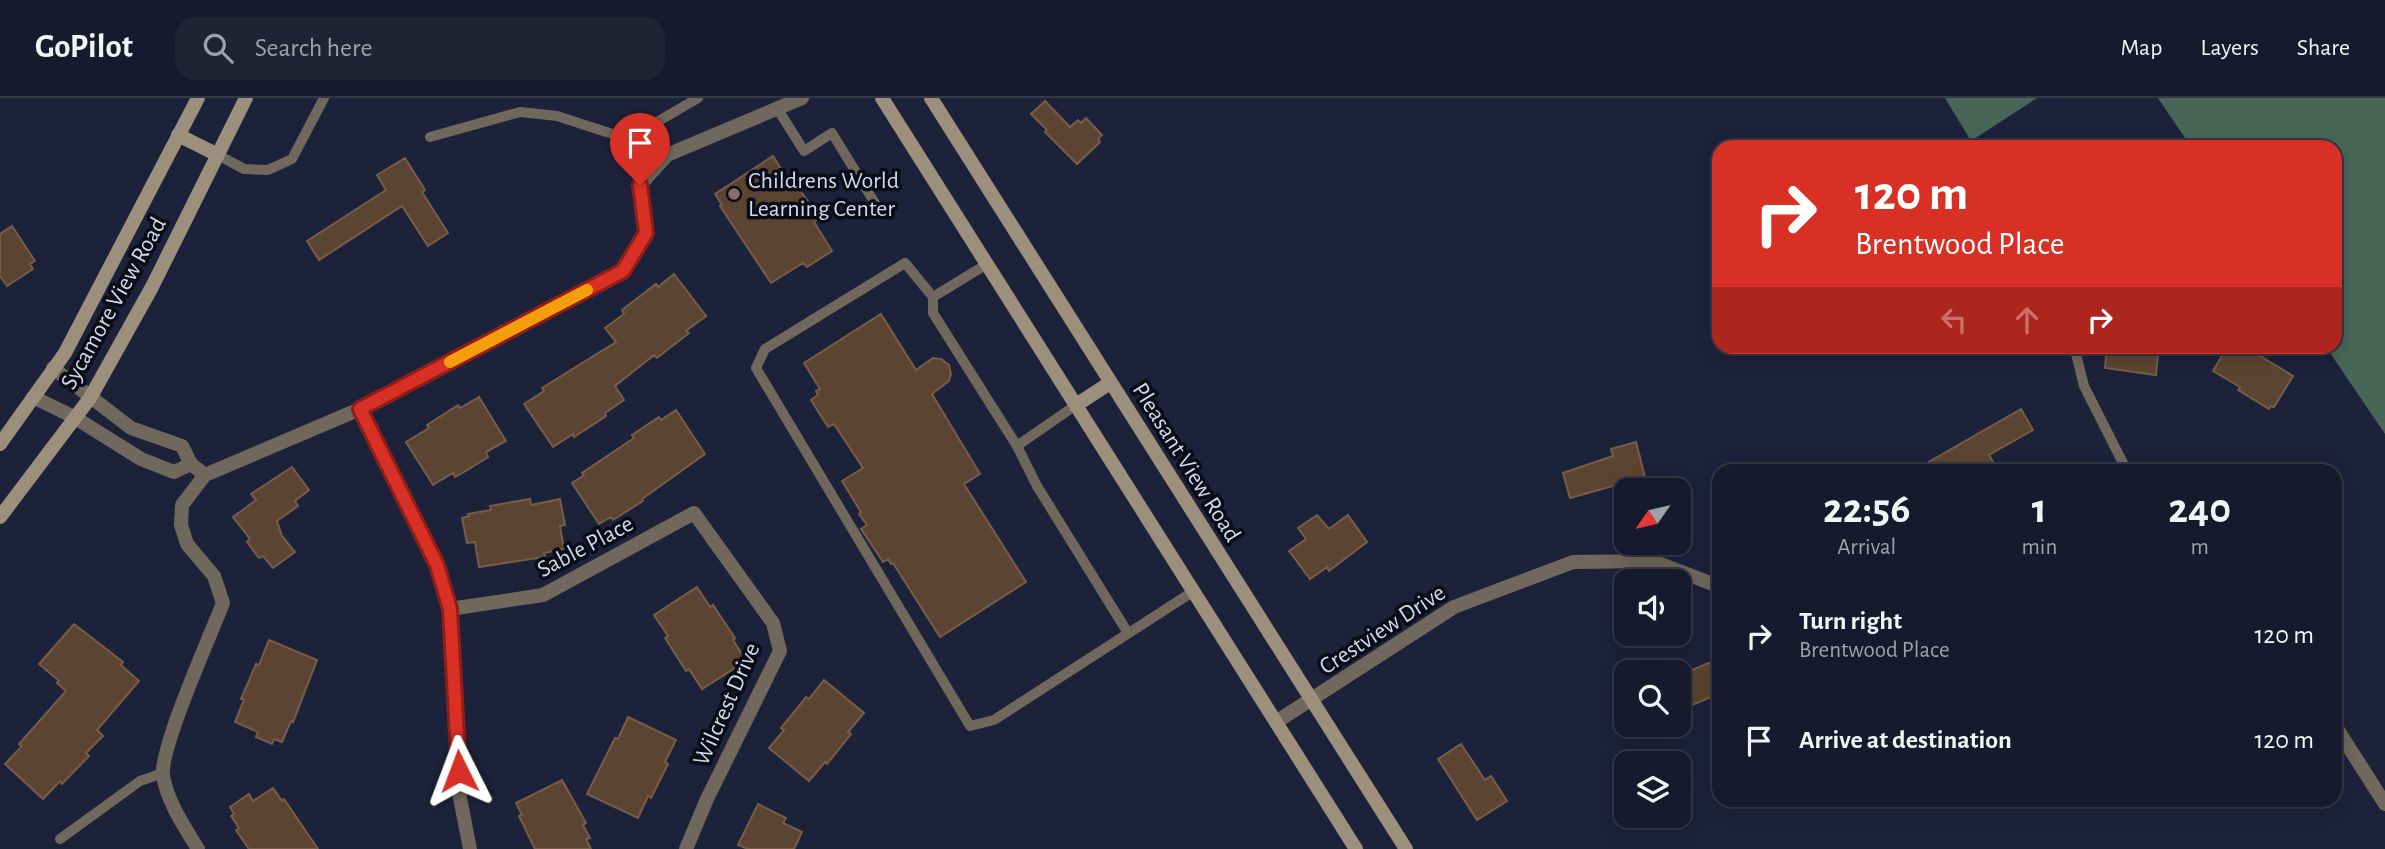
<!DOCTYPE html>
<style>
:root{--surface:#161a2c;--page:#1f2334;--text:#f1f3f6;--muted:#9ea1a9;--line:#353848}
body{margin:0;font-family:"Alegreya Sans",sans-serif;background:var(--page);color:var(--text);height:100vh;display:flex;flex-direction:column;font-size:26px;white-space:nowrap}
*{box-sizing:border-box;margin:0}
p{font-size:23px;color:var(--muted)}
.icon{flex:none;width:38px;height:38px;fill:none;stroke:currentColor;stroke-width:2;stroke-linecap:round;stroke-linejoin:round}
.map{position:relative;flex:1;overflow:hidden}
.side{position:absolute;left:1712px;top:366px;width:630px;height:343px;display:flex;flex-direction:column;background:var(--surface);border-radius:21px;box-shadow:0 4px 18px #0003,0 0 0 2px var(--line)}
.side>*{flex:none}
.guide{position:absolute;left:1712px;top:42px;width:630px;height:214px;border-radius:21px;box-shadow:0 4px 18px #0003,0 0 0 2px var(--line);background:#d93025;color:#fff;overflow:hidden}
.needle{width:46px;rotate:236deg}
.tools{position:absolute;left:1614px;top:380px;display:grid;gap:14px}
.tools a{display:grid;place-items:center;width:77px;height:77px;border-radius:14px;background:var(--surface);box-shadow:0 4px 18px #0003,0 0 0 2px var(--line);font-size:35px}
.pin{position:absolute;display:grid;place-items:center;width:60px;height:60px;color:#fff;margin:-72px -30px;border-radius:50% 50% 50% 0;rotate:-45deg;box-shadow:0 0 7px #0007}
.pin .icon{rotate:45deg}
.me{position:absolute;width:77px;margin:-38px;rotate:357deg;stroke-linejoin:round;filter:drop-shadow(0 0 5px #0008)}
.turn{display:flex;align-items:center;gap:24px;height:147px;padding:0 28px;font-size:32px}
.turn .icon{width:91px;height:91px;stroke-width:2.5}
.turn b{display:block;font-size:49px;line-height:60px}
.lanes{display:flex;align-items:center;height:66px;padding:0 28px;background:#0003;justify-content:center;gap:35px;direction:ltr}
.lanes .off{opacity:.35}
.eta{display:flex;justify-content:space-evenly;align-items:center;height:119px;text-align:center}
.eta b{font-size:42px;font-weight:700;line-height:49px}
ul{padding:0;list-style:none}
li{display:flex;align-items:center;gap:21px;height:105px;padding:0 28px}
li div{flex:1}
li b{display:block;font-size:26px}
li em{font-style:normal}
header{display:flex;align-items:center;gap:42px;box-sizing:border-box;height:98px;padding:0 35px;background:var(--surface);border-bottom:2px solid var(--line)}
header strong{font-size:33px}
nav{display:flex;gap:38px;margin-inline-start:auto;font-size:24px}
.search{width:490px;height:63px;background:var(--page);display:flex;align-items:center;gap:18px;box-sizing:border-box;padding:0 24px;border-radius:21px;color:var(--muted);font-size:26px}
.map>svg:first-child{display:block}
.forest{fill:#486657}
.building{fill:#5b4532;stroke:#775d47;stroke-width:2}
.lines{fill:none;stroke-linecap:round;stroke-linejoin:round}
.service{stroke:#70685c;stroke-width:10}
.minor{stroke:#70685c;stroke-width:14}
.secondary{stroke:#9c8f7b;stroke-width:14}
.route-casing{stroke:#8d1f18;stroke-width:18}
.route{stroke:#d93025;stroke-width:12}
.slow{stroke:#f59e0b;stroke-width:12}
.education-dot{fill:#8d6e63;stroke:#0a0d18;stroke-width:2.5}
.labels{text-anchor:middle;stroke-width:7;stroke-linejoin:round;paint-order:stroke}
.poi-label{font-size:24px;fill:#d4d9ea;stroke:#0a0d18;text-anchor:start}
.street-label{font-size:24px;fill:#d4d9ea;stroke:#0a0d18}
</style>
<header>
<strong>GoPilot</strong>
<div class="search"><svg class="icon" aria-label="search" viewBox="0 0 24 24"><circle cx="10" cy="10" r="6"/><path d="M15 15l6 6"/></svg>Search here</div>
<nav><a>Map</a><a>Layers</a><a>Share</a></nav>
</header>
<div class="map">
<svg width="2385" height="751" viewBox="0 0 2385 751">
<rect width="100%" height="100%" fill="#1d223b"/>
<path class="forest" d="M 1945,0 L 2037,0 L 1971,43 Z
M 2158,0 L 2385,0 L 2385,336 L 2326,249 L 2334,248 L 2334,49 L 2191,49 Z"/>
<path class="building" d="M 1045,3 L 1070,29 L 1078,22 L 1081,25 L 1086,20 L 1102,37 L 1098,41 L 1100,44 L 1077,66 L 1045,34 L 1047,32 L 1031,16 Z
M 773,58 L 788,82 L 790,81 L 796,89 L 797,88 L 809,105 L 817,122 L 814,124 L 832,153 L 807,169 L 803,165 L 771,185 L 720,108 L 722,107 L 715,96 Z
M 405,60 L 425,92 L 422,94 L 448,135 L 428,148 L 402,108 L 319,162 L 307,143 L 386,92 L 377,77 Z
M 12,128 L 35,163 L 30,166 L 33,171 L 7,188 L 0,178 L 0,136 Z
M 674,176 L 706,218 L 686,233 L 689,235 L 657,260 L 654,257 L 615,288 L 624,302 L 605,315 L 606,318 L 574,339 L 573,336 L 553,349 L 524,306 L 544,293 L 542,290 L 616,244 L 605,230 L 624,216 L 622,212 L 656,186 L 658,189 Z
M 881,216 L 916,272 L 933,260 L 941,261 L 949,267 L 951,276 L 949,283 L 932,296 L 980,376 L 964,386 L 1026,484 L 940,539 L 893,465 L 891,466 L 888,461 L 883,464 L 861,431 L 867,427 L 859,416 L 861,414 L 842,383 L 863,370 L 834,326 L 828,329 L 811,302 L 818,297 L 816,293 L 820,291 L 804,265 Z
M 2107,248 L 2159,248 L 2156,277 L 2105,270 Z
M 2228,248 L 2244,248 L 2293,278 L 2274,309 L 2271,308 L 2269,311 L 2238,292 L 2240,289 L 2213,273 Z
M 479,299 L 506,343 L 486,354 L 488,359 L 469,371 L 455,379 L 453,375 L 433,387 L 406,344 L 429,330 L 427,327 L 458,307 L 460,310 Z
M 2021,311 L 2033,332 L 1989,357 L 1998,373 L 1913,373 Z
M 676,312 L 705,356 L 642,401 L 643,403 L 613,422 L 611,419 L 599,426 L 572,385 L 584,377 L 582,375 L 634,340 L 632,337 L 659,319 L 661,322 Z
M 1636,344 L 1645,379 L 1570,400 L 1563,375 L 1613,358 L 1611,351 Z
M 292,369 L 309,392 L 295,403 L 298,408 L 277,423 L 282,438 L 295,454 L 273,470 L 263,458 L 259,460 L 247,444 L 250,441 L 233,419 L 256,402 L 251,396 Z
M 530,401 L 531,407 L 560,401 L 565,427 L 560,428 L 564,451 L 544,455 L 545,459 L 479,469 L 475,444 L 467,445 L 462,420 L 469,418 L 468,416 L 491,412 L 490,408 Z
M 1317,417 L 1329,431 L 1348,417 L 1367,444 L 1329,473 L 1327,469 L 1310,481 L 1289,453 L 1306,441 L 1298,430 Z
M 697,489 L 710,509 L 713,507 L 735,540 L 733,542 L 746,563 L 702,591 L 689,571 L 686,573 L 665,540 L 668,538 L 654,517 Z
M 74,526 L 123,564 L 121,567 L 139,583 L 97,632 L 103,638 L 86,655 L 89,658 L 62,686 L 60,683 L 43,701 L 5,666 L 22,648 L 19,646 L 66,593 L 57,585 L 59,583 L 39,566 Z
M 269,542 L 317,562 L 293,624 L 291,623 L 282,644 L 274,641 L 272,646 L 256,639 L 258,634 L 235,624 L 244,602 L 241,601 L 256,566 L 259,567 Z
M 1718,561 L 1718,596 L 1678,613 L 1678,578 Z
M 824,582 L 864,615 L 848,634 L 851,636 L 827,666 L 825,664 L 809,683 L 769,650 L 784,632 L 781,630 L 806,599 L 809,601 Z
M 628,619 L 676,642 L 665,664 L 668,666 L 651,700 L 648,698 L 638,720 L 587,696 L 615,640 L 618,641 Z
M 1461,646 L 1485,682 L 1491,678 L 1507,703 L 1477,722 L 1438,661 Z
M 562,682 L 586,725 L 583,727 L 590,740 L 586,741 L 591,751 L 535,751 L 519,718 L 522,717 L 516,705 Z
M 273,690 L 282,703 L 284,701 L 318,751 L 249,751 L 236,732 L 239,730 L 231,718 L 234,716 L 230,709 L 249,696 L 253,703 Z
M 758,706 L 786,720 L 783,725 L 802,734 L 794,751 L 748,751 L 738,747 Z"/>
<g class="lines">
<path class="service" d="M 777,10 L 804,53 L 832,35 L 881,115
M 430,39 L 520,14 L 557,18 L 628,41 L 698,0
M 218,57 L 244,71 L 268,72 L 292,61 L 324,0
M 987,166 L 933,199 L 905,165 L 765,251 L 756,270 L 970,628 L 994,622 L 1194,493
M 933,199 L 933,215 L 1017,348 L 1076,307
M 2074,248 L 2084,288 L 2127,373
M 1017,348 L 1037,388 L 1128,535
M 60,741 L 140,683 L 163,675"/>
<path class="minor" d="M 53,270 L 131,330 L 182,348 L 191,366 L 205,377 L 360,311 L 623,173 L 646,135 L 640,87 L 667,57 L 802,0
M 33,299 L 74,319 L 141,361 L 174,374 L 191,366
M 360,311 L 437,467 L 450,511 L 460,700 L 470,751
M 450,511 L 543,497 L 694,415 L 773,525 L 780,553 L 707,701 L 686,751
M 1276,624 L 1454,509 L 1573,464 L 1653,463 L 1718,488
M 2334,626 L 2385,706
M 198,751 C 184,728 168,705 163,678 C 159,652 211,536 223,505 L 214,478 L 187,446 L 181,427 L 182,407 L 205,377"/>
<path class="secondary" d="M 882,0 L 1356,751
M 931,0 L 1406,751
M 178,37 L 218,57
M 1076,307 L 1110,285
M 0,346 L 65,255 L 198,0
M 0,419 L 90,300 L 152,189 L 246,0"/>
</g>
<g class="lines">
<g class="route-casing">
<path id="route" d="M 459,673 L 450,511 L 437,467 L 360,311 L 623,173 L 646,135 L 640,87"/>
</g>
<use href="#route" class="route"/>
<path class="slow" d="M 450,264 L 587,192"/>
</g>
<circle class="education-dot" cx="734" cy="96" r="7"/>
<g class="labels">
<g class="poi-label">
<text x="748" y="90">Childrens World<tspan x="748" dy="28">Learning Center</tspan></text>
</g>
<g class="street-label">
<text transform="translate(113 205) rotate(-61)" y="8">Sycamore View Road</text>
<text transform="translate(1187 364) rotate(58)" y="8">Pleasant View Road</text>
<text transform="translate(585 448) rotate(-28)" y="8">Sable Place</text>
<text transform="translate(1382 531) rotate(-33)" y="8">Crestview Drive</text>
<text transform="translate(726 606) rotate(-66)" y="8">Wilcrest Drive</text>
</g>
</g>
</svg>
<div class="tools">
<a><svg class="needle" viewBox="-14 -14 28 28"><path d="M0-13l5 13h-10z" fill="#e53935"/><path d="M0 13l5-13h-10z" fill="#9ea1a9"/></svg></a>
<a><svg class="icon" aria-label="sound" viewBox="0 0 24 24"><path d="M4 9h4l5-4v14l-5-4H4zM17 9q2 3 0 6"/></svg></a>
<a><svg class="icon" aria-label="search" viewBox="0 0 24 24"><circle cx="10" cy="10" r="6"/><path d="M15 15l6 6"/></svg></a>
<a><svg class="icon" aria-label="layers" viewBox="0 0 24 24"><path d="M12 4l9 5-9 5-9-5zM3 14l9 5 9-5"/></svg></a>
</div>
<div class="pin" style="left:640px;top:87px;background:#d93025"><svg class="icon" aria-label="arrive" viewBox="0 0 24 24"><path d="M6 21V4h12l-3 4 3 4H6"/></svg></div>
<svg class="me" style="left:459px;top:673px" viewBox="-20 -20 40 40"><path d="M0-17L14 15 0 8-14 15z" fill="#d93025" stroke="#fff" stroke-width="4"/></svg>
<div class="guide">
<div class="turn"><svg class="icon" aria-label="right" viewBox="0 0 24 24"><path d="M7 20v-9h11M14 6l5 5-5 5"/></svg><div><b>120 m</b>Brentwood Place</div></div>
<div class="lanes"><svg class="icon off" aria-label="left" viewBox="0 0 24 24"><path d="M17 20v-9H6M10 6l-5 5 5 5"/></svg><svg class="icon off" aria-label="ahead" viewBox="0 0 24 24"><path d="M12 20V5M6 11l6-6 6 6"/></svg><svg class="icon" aria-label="right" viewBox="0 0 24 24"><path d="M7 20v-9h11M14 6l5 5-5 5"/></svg></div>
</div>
<section class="side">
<div class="eta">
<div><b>22:56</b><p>Arrival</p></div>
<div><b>1</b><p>min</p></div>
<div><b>240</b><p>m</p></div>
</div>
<ul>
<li><svg class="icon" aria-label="right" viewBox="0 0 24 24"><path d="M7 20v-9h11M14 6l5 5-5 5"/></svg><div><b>Turn right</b><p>Brentwood Place</p></div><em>120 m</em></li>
<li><svg class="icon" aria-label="arrive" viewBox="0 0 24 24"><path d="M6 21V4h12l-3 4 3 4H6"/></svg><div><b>Arrive at destination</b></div><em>120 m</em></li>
</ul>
</section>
</div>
